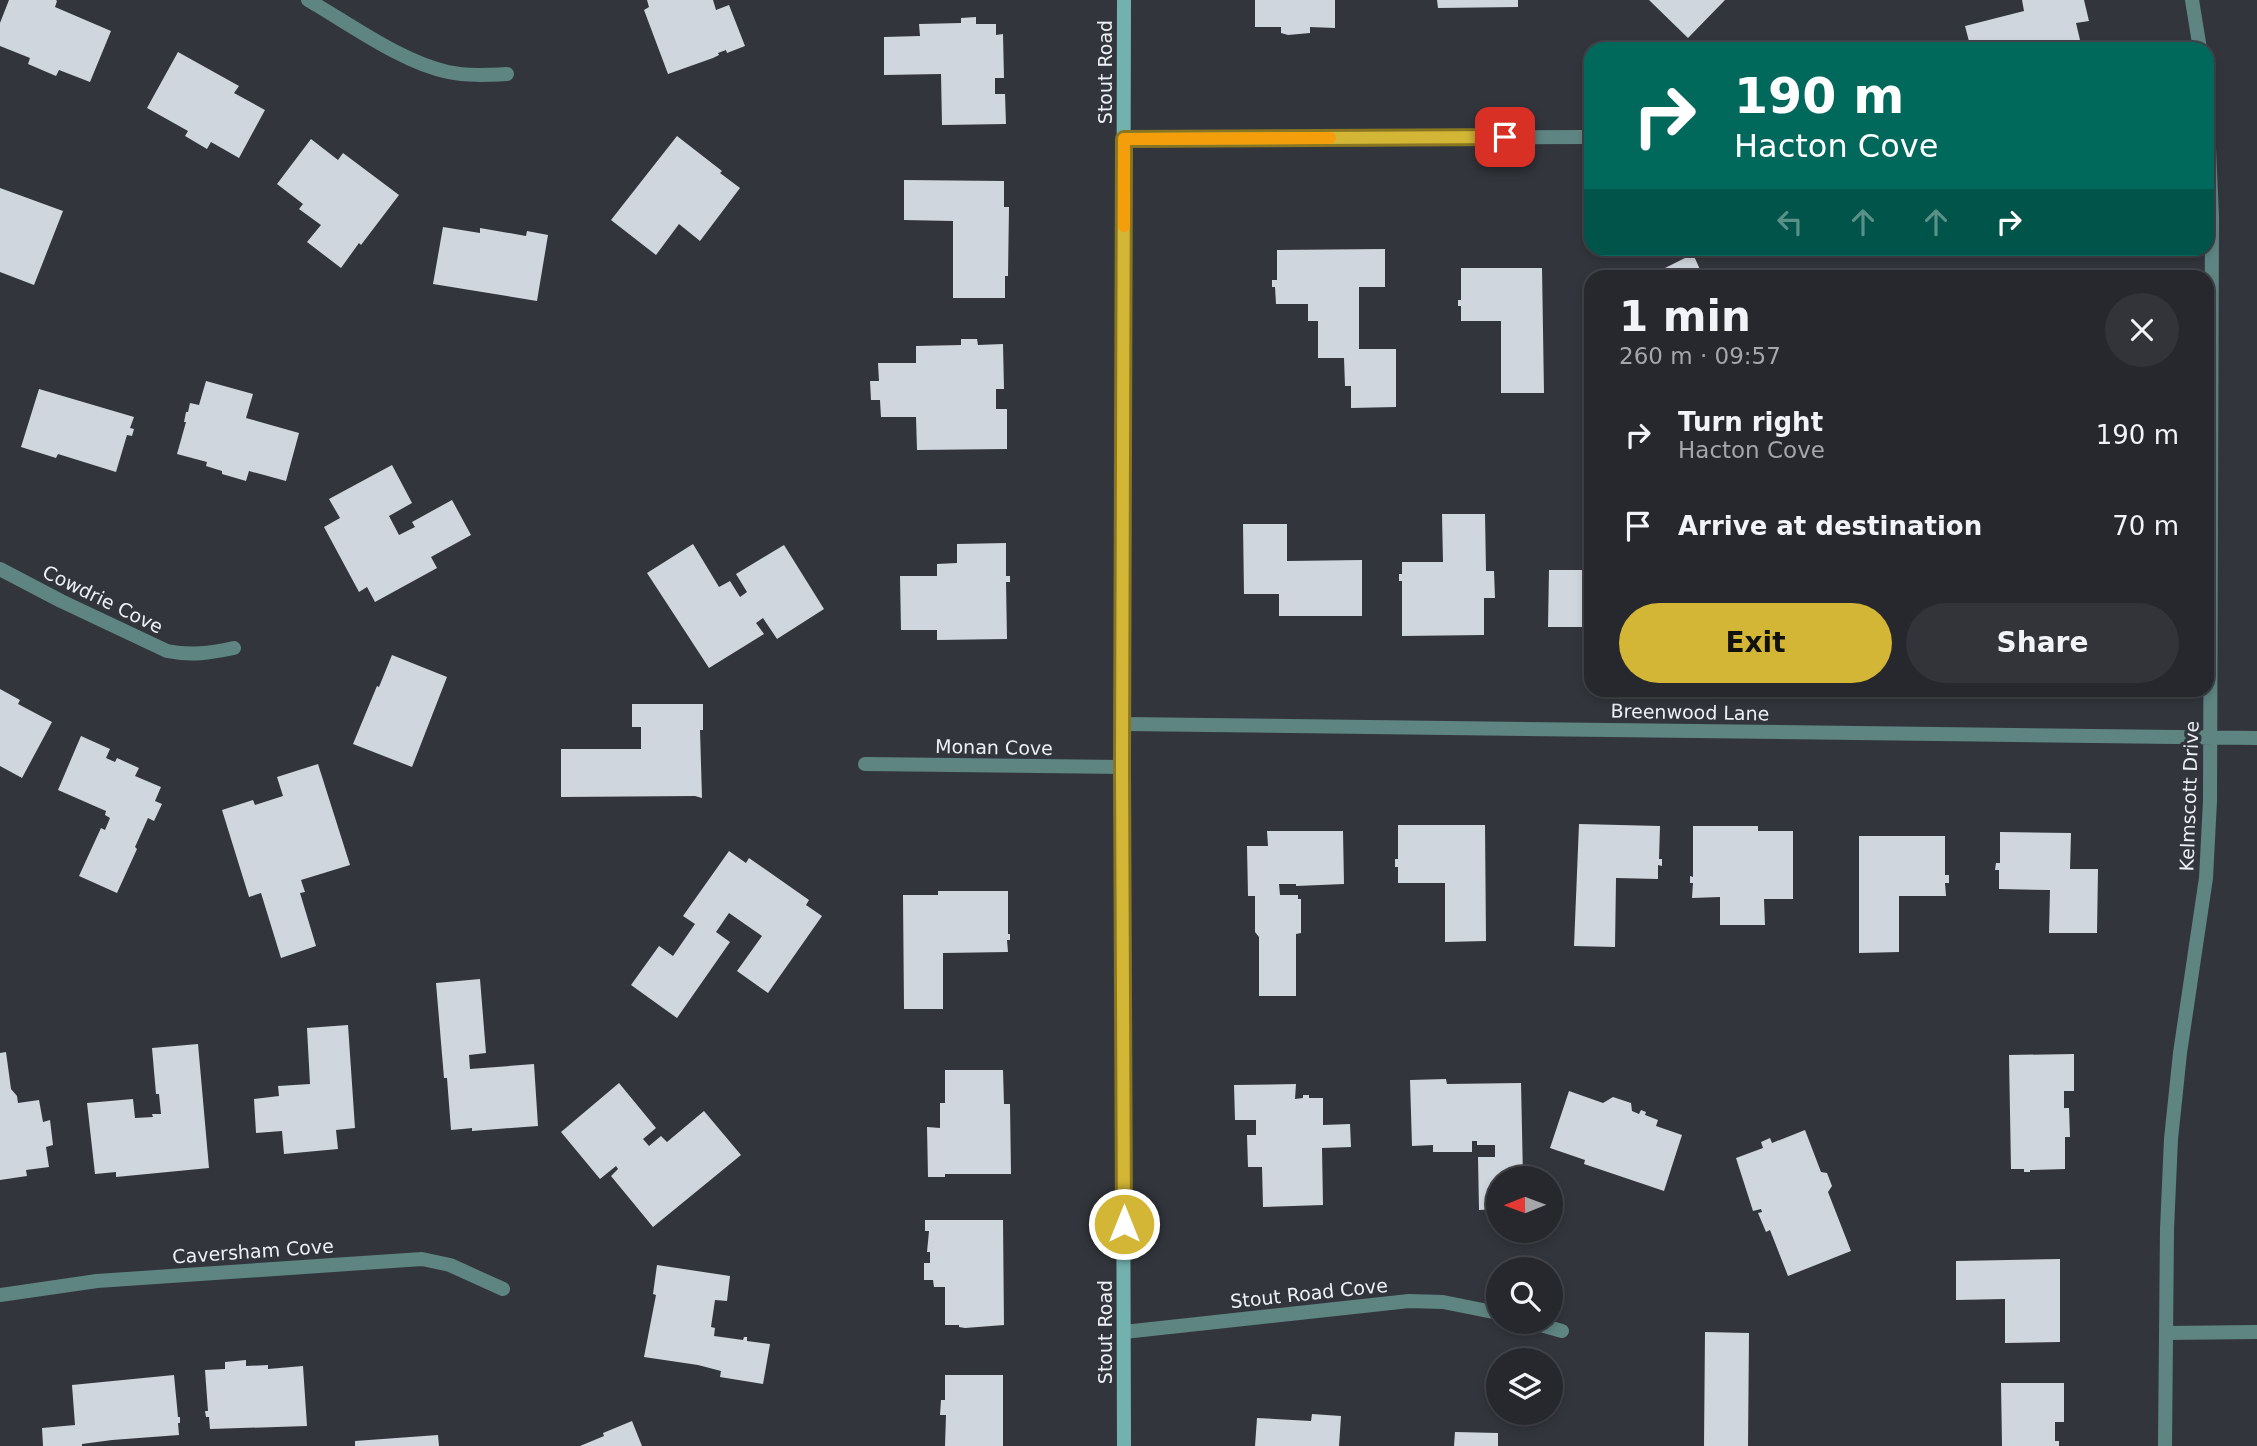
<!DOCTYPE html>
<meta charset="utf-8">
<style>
:root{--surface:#26282d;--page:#323439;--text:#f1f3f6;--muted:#a4a6aa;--line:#424449;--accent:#d3b635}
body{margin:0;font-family:"DejaVu Sans",sans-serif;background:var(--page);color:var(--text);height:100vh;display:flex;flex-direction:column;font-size:26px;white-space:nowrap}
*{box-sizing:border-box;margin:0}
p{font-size:23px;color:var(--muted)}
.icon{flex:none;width:38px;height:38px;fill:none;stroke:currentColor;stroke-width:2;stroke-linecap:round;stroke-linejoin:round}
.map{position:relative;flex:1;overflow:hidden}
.panel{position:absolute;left:1584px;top:270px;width:630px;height:427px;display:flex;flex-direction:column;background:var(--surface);border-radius:21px;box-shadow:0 4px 10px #0003,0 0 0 2px var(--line)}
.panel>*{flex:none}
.top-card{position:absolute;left:1584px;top:42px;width:630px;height:214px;border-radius:21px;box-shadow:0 4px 10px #0003,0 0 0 2px var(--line);background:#00695c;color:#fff;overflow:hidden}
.needle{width:46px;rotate:269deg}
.buttons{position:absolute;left:1486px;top:1166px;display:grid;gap:14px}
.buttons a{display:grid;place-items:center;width:77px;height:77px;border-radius:50%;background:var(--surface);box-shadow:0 4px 10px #0003,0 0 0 2px var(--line);font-size:35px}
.pin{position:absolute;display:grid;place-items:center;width:60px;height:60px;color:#fff;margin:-30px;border-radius:14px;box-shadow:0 4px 10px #0006}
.me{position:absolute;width:77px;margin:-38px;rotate:0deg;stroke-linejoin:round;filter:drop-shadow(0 0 5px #0008)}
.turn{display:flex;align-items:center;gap:24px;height:147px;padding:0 35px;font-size:32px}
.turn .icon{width:91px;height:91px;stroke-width:2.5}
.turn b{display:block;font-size:49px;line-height:60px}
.lanes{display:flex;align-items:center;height:66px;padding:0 35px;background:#0003;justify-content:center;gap:35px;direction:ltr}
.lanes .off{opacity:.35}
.round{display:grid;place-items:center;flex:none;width:74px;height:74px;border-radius:37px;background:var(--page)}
.headline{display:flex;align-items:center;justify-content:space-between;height:119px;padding:0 35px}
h1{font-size:42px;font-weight:700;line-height:52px}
.button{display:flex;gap:14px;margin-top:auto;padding:14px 35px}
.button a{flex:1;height:80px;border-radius:42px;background:var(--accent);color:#111;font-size:28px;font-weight:700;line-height:80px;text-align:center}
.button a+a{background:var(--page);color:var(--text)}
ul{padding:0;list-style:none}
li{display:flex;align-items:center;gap:21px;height:91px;padding:0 35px}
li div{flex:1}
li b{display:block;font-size:26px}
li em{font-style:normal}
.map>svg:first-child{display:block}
.building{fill:#d0d6dd}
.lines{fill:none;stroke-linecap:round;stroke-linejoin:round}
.street{stroke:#5f8583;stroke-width:14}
.secondary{stroke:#73b1ae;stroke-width:14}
.route-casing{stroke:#897622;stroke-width:18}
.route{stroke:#d3b635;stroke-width:12}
.slow{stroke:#f59e0b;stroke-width:12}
.labels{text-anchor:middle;stroke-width:7;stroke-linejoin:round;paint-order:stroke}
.street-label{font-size:19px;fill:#edf0f4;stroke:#32363c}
</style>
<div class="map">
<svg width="2257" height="1446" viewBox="0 0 2257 1446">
<rect width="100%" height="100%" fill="#32363c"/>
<path class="building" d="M 9,0 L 56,0 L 57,1 L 55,7 L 111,31 L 90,82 L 59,70 L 56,76 L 28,64 L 30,58 L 0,46 L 0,23 Z
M 647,0 L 713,0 L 716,10 L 729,5 L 745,46 L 727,53 L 726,50 L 718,53 L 719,55 L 713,58 L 668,74 L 644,10 L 649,7 Z
M 1255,0 L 1335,0 L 1335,28 L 1310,27 L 1310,33 L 1288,35 L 1281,33 L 1281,27 L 1255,27 Z
M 1437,0 L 1518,0 L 1518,7 L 1438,8 Z
M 1649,0 L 1725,0 L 1688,38 Z
M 2022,0 L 2084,0 L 2089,21 L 2076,23 L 2080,40 L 2044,49 L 1971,49 L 1965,26 L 2024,11 Z
M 976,17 L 976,24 L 996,24 L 996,35 L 1003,34 L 1004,78 L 995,78 L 995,94 L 1005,94 L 1006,124 L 942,125 L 941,74 L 884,75 L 884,37 L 920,36 L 919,24 L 961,23 L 961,18 Z
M 178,52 L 239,86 L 234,93 L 265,110 L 239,158 L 211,142 L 207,149 L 185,136 L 188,131 L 147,108 Z
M 677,136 L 722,171 L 720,173 L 740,188 L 700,241 L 679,224 L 656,255 L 611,220 Z
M 311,139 L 338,160 L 343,153 L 399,195 L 361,245 L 359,243 L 341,268 L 307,242 L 321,225 L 299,209 L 303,204 L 277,184 Z
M 904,180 L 1004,181 L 1004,207 L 1009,207 L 1008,276 L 1005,276 L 1005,298 L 953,298 L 953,221 L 904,220 Z
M 0,188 L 63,211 L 34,285 L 0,272 Z
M 443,227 L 480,233 L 480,228 L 526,236 L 527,231 L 548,235 L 537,301 L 433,284 Z
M 1385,249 L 1385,287 L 1359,287 L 1359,349 L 1396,349 L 1396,407 L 1351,408 L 1351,386 L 1345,386 L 1344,358 L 1318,358 L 1318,321 L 1308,321 L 1308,304 L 1276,304 L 1275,287 L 1272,287 L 1272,280 L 1277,280 L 1277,250 Z
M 1693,254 L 1703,276 L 1649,276 Z
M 1461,268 L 1542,268 L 1544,393 L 1501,393 L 1501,321 L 1461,321 L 1461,306 L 1458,306 L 1458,300 L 1461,300 Z
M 961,339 L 977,339 L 978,345 L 1003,344 L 1004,389 L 996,389 L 996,409 L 1007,409 L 1007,449 L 917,450 L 916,417 L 881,417 L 880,400 L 871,400 L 870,381 L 879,381 L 878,363 L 916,363 L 916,346 L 961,345 Z
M 206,381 L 253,394 L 246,418 L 299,433 L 286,481 L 249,471 L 246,481 L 222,474 L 222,471 L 206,466 L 207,462 L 177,454 L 186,422 L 184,422 L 186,412 L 188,412 L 190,403 L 199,405 Z
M 39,389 L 134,417 L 130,428 L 134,429 L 132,436 L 127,435 L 116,472 L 58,454 L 56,458 L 21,447 Z
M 392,465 L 412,503 L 389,516 L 399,535 L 415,527 L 412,522 L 452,500 L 471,535 L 431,557 L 437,568 L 375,602 L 367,587 L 359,592 L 324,527 L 340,518 L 329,499 Z
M 1442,514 L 1485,514 L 1486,571 L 1494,571 L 1495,598 L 1484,598 L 1484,635 L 1402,636 L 1402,581 L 1399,581 L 1399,574 L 1402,574 L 1402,562 L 1443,562 Z
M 1243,524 L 1287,524 L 1287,561 L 1362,560 L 1362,616 L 1279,616 L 1279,594 L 1244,594 Z
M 1006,543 L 1006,576 L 1010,576 L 1010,582 L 1006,582 L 1007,639 L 937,640 L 937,630 L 901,630 L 900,576 L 937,576 L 937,564 L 957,563 L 957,544 Z
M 693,544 L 719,587 L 730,581 L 740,597 L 747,592 L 736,574 L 784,545 L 824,609 L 777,639 L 763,618 L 756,623 L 764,634 L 709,668 L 647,573 Z
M 1549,570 L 1591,570 L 1591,627 L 1548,627 Z
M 392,655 L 447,677 L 412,767 L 353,744 L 377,686 L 379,687 Z
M 0,689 L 20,700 L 18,704 L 52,722 L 22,778 L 0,766 Z
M 632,704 L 703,704 L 703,730 L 700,730 L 702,798 L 695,796 L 561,797 L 561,749 L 641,749 L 641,727 L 632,727 Z
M 81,736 L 110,749 L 106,758 L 115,762 L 117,758 L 139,768 L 135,776 L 161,787 L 155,801 L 162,804 L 154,821 L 148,818 L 135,847 L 137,849 L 117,893 L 79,876 L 101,828 L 105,830 L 110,818 L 105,815 L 106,811 L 58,790 Z
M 318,764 L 350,865 L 301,880 L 305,892 L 300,893 L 316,946 L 281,958 L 261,893 L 249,897 L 222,810 L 253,800 L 255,805 L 283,796 L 277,777 Z
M 1579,824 L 1660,826 L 1659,859 L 1662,859 L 1662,866 L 1658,865 L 1658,879 L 1616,878 L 1615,947 L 1574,946 Z
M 1398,825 L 1485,825 L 1486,941 L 1445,942 L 1445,883 L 1398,883 L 1398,867 L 1395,867 L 1395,859 L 1398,859 Z
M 1693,826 L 1758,826 L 1758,831 L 1793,831 L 1793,899 L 1764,899 L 1765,925 L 1720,925 L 1720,897 L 1692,898 L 1693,883 L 1690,883 L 1690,876 L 1693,877 Z
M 1267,831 L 1343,831 L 1344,884 L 1296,886 L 1296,884 L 1279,884 L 1280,895 L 1298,895 L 1298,899 L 1301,899 L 1301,933 L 1296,934 L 1296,996 L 1259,996 L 1259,937 L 1255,932 L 1255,896 L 1248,896 L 1247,846 L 1268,846 Z
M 2000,832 L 2071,833 L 2070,869 L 2098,869 L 2097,933 L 2049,933 L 2050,890 L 1999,889 L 1999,870 L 1995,870 L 1996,863 L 2000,863 Z
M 1859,836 L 1945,836 L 1945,875 L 1949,875 L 1949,883 L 1945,883 L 1946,896 L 1899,896 L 1899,952 L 1859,953 Z
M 729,851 L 746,863 L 749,858 L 809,900 L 806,905 L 822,916 L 768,993 L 737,971 L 762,936 L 729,913 L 716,932 L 730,942 L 677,1018 L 631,985 L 659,946 L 673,956 L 695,924 L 683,916 Z
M 938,891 L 1008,891 L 1008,934 L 1010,934 L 1010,940 L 1007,940 L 1008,952 L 943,953 L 943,1009 L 904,1009 L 903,895 L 938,895 Z
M 480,979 L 486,1053 L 469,1055 L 470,1069 L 534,1064 L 538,1126 L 472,1131 L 472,1128 L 451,1130 L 447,1078 L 444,1078 L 436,983 Z
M 348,1025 L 355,1128 L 336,1130 L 338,1149 L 284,1154 L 282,1131 L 256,1133 L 254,1099 L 279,1096 L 278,1086 L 310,1084 L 307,1028 Z
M 198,1044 L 209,1168 L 116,1177 L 116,1172 L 95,1174 L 87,1103 L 133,1099 L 135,1118 L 153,1117 L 152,1114 L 161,1114 L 159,1094 L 156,1094 L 152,1048 Z
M 6,1052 L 11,1089 L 17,1096 L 18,1103 L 39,1100 L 43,1122 L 50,1120 L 53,1145 L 46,1147 L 49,1167 L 26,1170 L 27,1176 L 0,1180 L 0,1053 Z
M 2074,1054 L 2074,1091 L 2064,1091 L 2064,1108 L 2069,1108 L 2070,1137 L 2065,1137 L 2065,1169 L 2030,1170 L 2030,1172 L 2024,1172 L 2024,1169 L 2011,1169 L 2009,1055 Z
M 945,1070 L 1003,1070 L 1004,1104 L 1010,1104 L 1011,1174 L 945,1174 L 945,1177 L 928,1177 L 927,1127 L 940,1128 L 940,1103 L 945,1103 Z
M 1446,1079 L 1447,1084 L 1521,1083 L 1523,1178 L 1498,1178 L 1498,1209 L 1479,1210 L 1478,1157 L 1495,1157 L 1495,1145 L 1477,1145 L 1477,1141 L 1472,1141 L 1472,1152 L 1433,1152 L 1433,1145 L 1412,1146 L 1410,1080 Z
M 619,1083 L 656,1128 L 643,1139 L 649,1146 L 661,1136 L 667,1142 L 704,1111 L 741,1155 L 653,1227 L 611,1176 L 618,1169 L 616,1166 L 600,1179 L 561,1132 Z
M 1296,1084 L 1295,1099 L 1303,1098 L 1303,1095 L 1309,1095 L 1309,1098 L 1323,1098 L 1323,1125 L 1350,1124 L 1351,1147 L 1322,1148 L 1323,1205 L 1263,1207 L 1262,1167 L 1248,1167 L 1247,1135 L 1256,1135 L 1256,1120 L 1235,1120 L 1234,1085 Z
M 1569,1091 L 1603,1103 L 1613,1097 L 1631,1103 L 1632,1111 L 1639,1114 L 1641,1110 L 1646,1112 L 1645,1115 L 1658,1120 L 1656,1126 L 1682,1135 L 1664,1191 L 1584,1164 L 1585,1160 L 1550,1148 Z
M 1805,1130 L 1821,1172 L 1827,1173 L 1832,1186 L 1828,1192 L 1851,1251 L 1788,1276 L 1770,1230 L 1766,1232 L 1758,1213 L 1762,1212 L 1761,1209 L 1753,1211 L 1736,1158 L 1763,1148 L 1761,1142 L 1770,1138 L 1772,1143 Z
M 925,1220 L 1003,1220 L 1004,1325 L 965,1328 L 959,1327 L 959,1325 L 945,1325 L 945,1287 L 934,1287 L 933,1280 L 924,1280 L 924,1263 L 930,1263 L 930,1252 L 927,1252 L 929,1231 L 925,1231 Z
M 2060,1259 L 2060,1342 L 2005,1343 L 2005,1299 L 1956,1300 L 1956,1261 Z
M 657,1265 L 730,1276 L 727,1301 L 715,1300 L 711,1327 L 715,1328 L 714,1336 L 743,1340 L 744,1337 L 747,1337 L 747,1341 L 770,1344 L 763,1384 L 720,1377 L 721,1371 L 698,1365 L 644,1357 L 656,1295 L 653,1294 Z
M 1705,1332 L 1749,1333 L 1748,1446 L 1704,1446 Z
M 246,1360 L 246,1366 L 268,1365 L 268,1369 L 303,1366 L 307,1426 L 210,1429 L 209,1417 L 206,1417 L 205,1411 L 208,1411 L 205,1370 L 225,1369 L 225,1362 Z
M 174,1375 L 178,1417 L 180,1417 L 180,1423 L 178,1423 L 179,1435 L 112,1440 L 82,1444 L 82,1446 L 43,1446 L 42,1428 L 75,1425 L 72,1385 Z
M 945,1375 L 1003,1375 L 1003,1446 L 945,1446 L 946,1415 L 940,1415 L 941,1400 L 945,1400 Z
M 2001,1383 L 2064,1383 L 2064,1422 L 2055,1422 L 2055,1441 L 2059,1441 L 2059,1446 L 2002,1446 Z
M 1312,1414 L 1341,1416 L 1339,1446 L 1255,1446 L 1257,1418 L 1311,1421 Z
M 632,1421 L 642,1446 L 580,1446 L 604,1436 L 603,1433 Z
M 1455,1432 L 1498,1433 L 1498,1446 L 1454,1446 Z
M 438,1435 L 439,1446 L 355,1446 L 355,1441 Z"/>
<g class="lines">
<path class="street" d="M 308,0 C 350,24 401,62 448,72 C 467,76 487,75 507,74
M 2192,0 L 2200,49
M 1124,139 L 1587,137
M 0,569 L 61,601 L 167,651 C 191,656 210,653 234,648
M 1123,724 L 2257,738
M 865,764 L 1122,767
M 0,1295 L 97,1281 L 422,1259 L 450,1265 L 503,1289
M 1526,1321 L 1562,1331
M 1124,1332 L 1409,1301 L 1443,1302 L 1498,1313
M 2166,1333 L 2257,1332
M 2165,1446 L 2167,1229 L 2171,1139 L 2180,1053 L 2206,878 L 2210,801 L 2212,216 L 2207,102"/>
<path class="secondary" d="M 1124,1446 L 1122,767 L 1124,0"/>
</g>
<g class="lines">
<g class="route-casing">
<path id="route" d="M 1124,1224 L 1122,767 L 1124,139 L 1505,137"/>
</g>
<use href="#route" class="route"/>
<path class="slow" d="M 1124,226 L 1124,139 L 1330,138"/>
</g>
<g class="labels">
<g class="street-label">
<text transform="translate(1105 72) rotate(-90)" y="7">Stout Road</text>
<text transform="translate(103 599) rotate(26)" y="7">Cowdrie Cove</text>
<text transform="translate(1690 712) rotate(1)" y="7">Breenwood Lane</text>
<text transform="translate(994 747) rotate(1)" y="7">Monan Cove</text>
<text transform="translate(2189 796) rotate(-88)" y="7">Kelmscott Drive</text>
<text transform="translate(253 1251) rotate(-4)" y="7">Caversham Cove</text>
<text transform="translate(1309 1293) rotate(-6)" y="7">Stout Road Cove</text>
<text transform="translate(1105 1332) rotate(-90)" y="7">Stout Road</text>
</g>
</g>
</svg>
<div class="buttons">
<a><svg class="needle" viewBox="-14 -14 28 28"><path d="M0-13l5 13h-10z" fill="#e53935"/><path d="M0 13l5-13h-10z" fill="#a4a6aa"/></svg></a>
<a><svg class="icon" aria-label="search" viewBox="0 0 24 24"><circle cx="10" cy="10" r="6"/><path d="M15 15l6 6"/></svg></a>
<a><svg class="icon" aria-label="layers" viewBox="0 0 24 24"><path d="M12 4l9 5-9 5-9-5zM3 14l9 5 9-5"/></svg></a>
</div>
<div class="pin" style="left:1505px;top:137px;background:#d93025"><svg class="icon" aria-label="arrive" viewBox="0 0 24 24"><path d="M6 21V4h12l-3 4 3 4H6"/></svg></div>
<svg class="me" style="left:1124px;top:1224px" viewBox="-20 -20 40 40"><circle r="17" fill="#d3b635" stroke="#fff" stroke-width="3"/><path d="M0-11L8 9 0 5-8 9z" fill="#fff"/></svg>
<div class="top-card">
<div class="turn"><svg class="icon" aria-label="right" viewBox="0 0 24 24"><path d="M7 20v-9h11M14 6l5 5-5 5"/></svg><div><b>190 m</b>Hacton Cove</div></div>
<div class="lanes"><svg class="icon off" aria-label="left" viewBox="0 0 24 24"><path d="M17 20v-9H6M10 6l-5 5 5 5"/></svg><svg class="icon off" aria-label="ahead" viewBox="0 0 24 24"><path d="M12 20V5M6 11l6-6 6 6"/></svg><svg class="icon off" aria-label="ahead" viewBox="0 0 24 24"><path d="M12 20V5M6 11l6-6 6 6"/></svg><svg class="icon" aria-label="right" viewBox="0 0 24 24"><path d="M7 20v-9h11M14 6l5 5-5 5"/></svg></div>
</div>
<section class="panel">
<div class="headline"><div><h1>1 min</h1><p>260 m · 09:57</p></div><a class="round"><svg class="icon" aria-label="close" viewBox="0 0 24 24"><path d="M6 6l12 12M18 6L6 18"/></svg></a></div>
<ul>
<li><svg class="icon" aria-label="right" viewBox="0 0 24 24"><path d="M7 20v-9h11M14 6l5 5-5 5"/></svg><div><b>Turn right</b><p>Hacton Cove</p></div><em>190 m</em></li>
<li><svg class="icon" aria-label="arrive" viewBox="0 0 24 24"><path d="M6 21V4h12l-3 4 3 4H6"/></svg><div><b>Arrive at destination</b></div><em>70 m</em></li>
</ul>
<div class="button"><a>Exit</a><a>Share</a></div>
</section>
</div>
